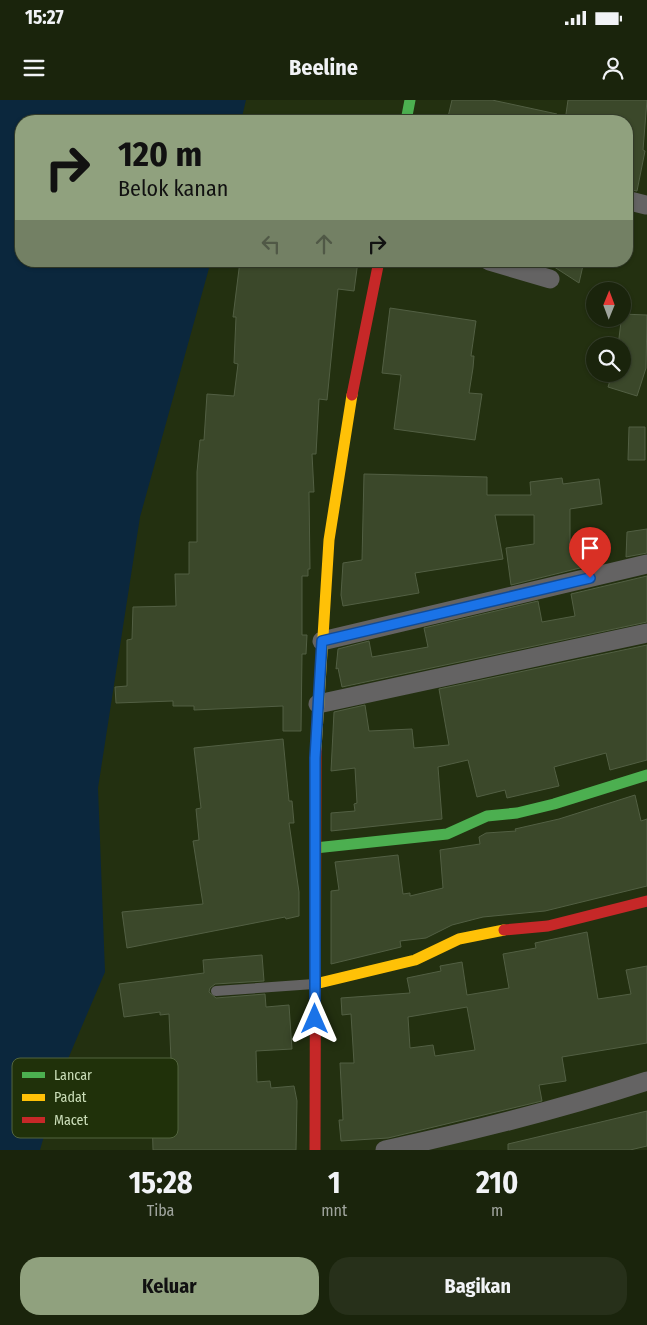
<!DOCTYPE html>
<html lang="id">
<style>
:root{--surface:#1a240c;--page:#27301a;--text:#f1f3f6;--muted:#9fa49d;--line:#38412d;--accent:#90a17e}
body{margin:0;font-family:"Fira Sans Condensed",sans-serif;background:var(--page);color:var(--text);height:100vh;display:flex;flex-direction:column;font-size:19px;white-space:nowrap}
*{box-sizing:border-box;margin:0}
p{font-size:16px;color:var(--muted)}
.icon{flex:none;width:28px;height:28px;fill:none;stroke:currentColor;stroke-width:2;stroke-linecap:round;stroke-linejoin:round}
.map{position:relative;height:1050px;overflow:hidden}
.details{display:flex;flex-direction:column;background:var(--surface);flex:1}
.details>*{flex:none}
.hud{position:absolute;left:15px;top:15px;width:618px;height:152px;border-radius:20px;box-shadow:0 1px 4px #0004,0 0 0 1px var(--line);background:#90a17e;color:#111;overflow:hidden}
.needle{width:32px;rotate:1deg}
.tools{position:absolute;left:586px;top:182px;display:grid;gap:10px}
.tools a{display:grid;place-items:center;width:45px;height:45px;border-radius:50%;background:var(--surface);box-shadow:0 1px 4px #0004,0 0 0 1px var(--line);font-size:25px}
.pin{position:absolute;display:grid;place-items:center;width:42px;height:42px;color:#fff;margin:-51px -21px;border-radius:50% 50% 50% 0;rotate:-45deg;box-shadow:0 0 5px #0007}
.pin .icon{rotate:45deg}
.me{position:absolute;width:55px;margin:-28px;rotate:0deg;stroke-linejoin:round;filter:drop-shadow(0 0 4px #0008)}
.turn{display:flex;align-items:center;gap:18px;height:105px;padding:0 20px;font-size:22px}
.turn .icon{width:65px;height:65px;stroke-width:2.5}
.turn b{display:block;font-size:35px;line-height:42px}
.lanes{display:flex;align-items:center;height:48px;padding:0 20px;background:#0003;justify-content:center;gap:25px;direction:ltr}
.lanes .off{opacity:.35}
.eta{display:flex;justify-content:space-evenly;align-items:center;height:85px;text-align:center}
.eta b{font-size:30px;font-weight:700;line-height:35px}
.action{display:flex;gap:10px;margin-top:auto;padding:10px 20px}
.action a{flex:1;height:58px;border-radius:20px;background:var(--accent);color:#111;font-size:20px;font-weight:700;line-height:58px;text-align:center}
.action a+a{background:var(--page);color:var(--text)}
.status{display:flex;justify-content:space-between;align-items:center;height:35px;padding:0 25px;background:var(--surface);direction:ltr}
.status svg{height:14px;fill:currentColor}
header{display:flex;justify-content:space-between;align-items:center;height:65px;padding:0 20px;background:var(--surface);font-size:22px;font-weight:700}
.map>svg:first-child{display:block}
.water{fill:#0b273d}
.building{fill:#3b482a;stroke:#525f43;fill-rule:evenodd}
.lines{fill:none;stroke-linecap:round;stroke-linejoin:round}
.lane{stroke:#646363;stroke-width:10}
.street{stroke:#646363;stroke-width:19}
.fast{stroke:#4caf50;stroke-width:11}
.slow{stroke:#ffc107;stroke-width:11}
.jam{stroke:#c62828;stroke-width:11}
.route-casing{stroke:#114b97;stroke-width:12}
.route{stroke:#1a73e8;stroke-width:9}
.key{fill:#20310a;stroke:#53653f;stroke-width:1}
.key-label{font-size:14px;fill:#cbdeb9}
</style>
<div class="status"><b>15:27</b><svg viewBox="0 0 49 12"><path d="M0 12V9h3v3zM5 12V6h3v6zM10 12V3h3v9zM15 12V0h3v12zM26 1h20v11H26zM47 4h2v5h-2z"/></svg></div>
<header><svg class="icon" aria-label="menu" viewBox="0 0 24 24"><path d="M4 6h16M4 12h16M4 18h16"/></svg>Beeline<svg class="icon" aria-label="person" viewBox="0 0 24 24"><circle cx="12" cy="8" r="4"/><path d="M4 21q1-7 8-7t8 7"/></svg></header>
<div class="map">
<svg width="647" height="1050" viewBox="0 0 647 1050">
<rect width="100%" height="100%" fill="#233010"/>
<path class="water" d="M 0,0 L 246,0 L 241,21 L 21,21 L 21,161 L 211,161 L 140,417 L 98,688 L 105,872 L 62,973 L 40,1050 L 0,1050 Z"/>
<path class="building" d="M 452,0 L 492,0 L 557,14 L 556,21 L 447,21 Z
M 568,0 L 647,0 L 643,50 L 645,51 L 637,91 L 626,89 L 626,21 L 565,21 Z
M 240,161 L 358,161 L 354,191 L 338,189 L 327,300 L 319,299 L 316,354 L 312,354 L 314,392 L 309,392 L 310,469 L 308,469 L 308,476 L 302,476 L 302,535 L 307,535 L 306,554 L 302,554 L 301,631 L 283,631 L 283,606 L 194,610 L 194,606 L 173,606 L 173,601 L 116,603 L 115,587 L 127,586 L 127,540 L 132,539 L 133,507 L 176,506 L 175,474 L 189,474 L 189,442 L 197,442 L 197,372 L 200,340 L 204,340 L 207,294 L 234,296 L 238,264 L 234,263 L 236,217 L 233,217 Z
M 545,161 L 584,161 L 579,183 Z
M 390,208 L 476,221 L 471,256 L 474,256 L 473,268 L 469,293 L 482,294 L 475,340 L 394,329 L 401,275 L 382,273 Z
M 622,214 L 647,215 L 646,268 L 637,296 L 608,287 L 612,274 L 622,274 L 622,246 L 618,246 Z
M 629,327 L 645,327 L 645,360 L 628,360 Z
M 364,374 L 487,377 L 487,395 L 531,395 L 530,382 L 562,378 L 563,384 L 599,379 L 602,404 L 570,409 L 570,445 L 580,443 L 584,467 L 511,485 L 506,448 L 534,444 L 534,415 L 495,415 L 503,459 L 415,473 L 419,493 L 343,506 L 341,495 L 343,463 L 362,460 Z
M 647,429 L 647,453 L 626,457 L 627,432 Z
M 647,476 L 647,522 L 342,587 L 338,568 L 336,569 L 338,549 L 369,541 L 372,557 L 428,547 L 424,528 L 538,501 L 542,522 L 575,516 L 571,494 Z
M 647,545 L 647,660 L 610,670 L 606,653 L 554,667 L 559,686 L 507,698 L 505,690 L 477,697 L 468,660 L 438,667 L 442,719 L 331,731 L 331,713 L 355,711 L 354,704 L 357,703 L 355,668 L 331,671 L 334,612 L 365,605 L 369,631 L 412,629 L 414,648 L 449,645 L 439,589 Z
M 283,639 L 289,701 L 292,701 L 294,723 L 289,723 L 299,792 L 299,816 L 286,819 L 285,817 L 127,848 L 122,812 L 203,804 L 193,741 L 199,740 L 196,709 L 201,708 L 194,648 Z
M 635,695 L 641,721 L 647,719 L 647,786 L 545,811 L 483,817 L 452,825 L 426,838 L 400,841 L 401,847 L 331,864 L 331,791 L 339,790 L 335,762 L 398,755 L 403,794 L 410,793 L 410,796 L 443,788 L 440,750 L 480,744 L 479,737 L 486,733 L 516,731 L 515,729 L 559,719 Z
M 587,832 L 598,899 L 631,894 L 626,870 L 647,866 L 647,943 L 562,957 L 566,981 L 539,985 L 542,1001 L 388,1038 L 341,1041 L 339,1020 L 343,1020 L 340,963 L 354,963 L 351,914 L 342,915 L 341,898 L 410,893 L 407,878 L 441,871 L 440,866 L 462,862 L 467,895 L 509,888 L 503,854 L 536,848 L 535,843 ZM 467,907 L 475,950 L 435,956 L 433,945 L 410,948 L 408,917 Z
M 262,855 L 264,881 L 215,884 L 210,888 L 209,892 L 216,898 L 265,894 L 266,907 L 289,905 L 292,949 L 256,951 L 257,982 L 270,981 L 271,988 L 294,986 L 297,1001 L 296,1050 L 153,1050 L 152,1015 L 148,1015 L 148,986 L 157,986 L 156,960 L 171,960 L 169,914 L 160,915 L 160,912 L 124,917 L 119,884 L 204,873 L 203,860 Z
M 647,1011 L 647,1046 L 630,1050 L 508,1050 L 508,1044 Z"/>
<g class="lines">
<path class="lane" d="M 216,891 L 314,884"/>
<path class="street" d="M 626,100 L 646,105
M 489,161 L 550,179
M 322,541 L 647,464
M 318,604 L 647,533
M 385,1050 C 473,1031 561,1009 647,981"/>
<path class="fast" d="M 406,21 L 410,0
M 315,748 L 447,734 L 487,716 L 517,713 L 554,704 L 647,675"/>
<path class="slow" d="M 316,649 L 329,440 L 352,295
M 315,884 L 415,860 L 459,839 L 504,830"/>
<path class="jam" d="M 352,295 L 379,161
M 504,830 L 548,826 L 647,801
M 315,1050 L 316,649"/>
</g>
<g class="lines">
<g class="route-casing">
<path id="route" d="M 315,919 L 315,658 L 322,541 L 590,478"/>
</g>
<use href="#route" class="route"/>
</g>
<rect x="12" y="958" width="166" height="80" rx="8" class="key"/>
<rect x="22" y="972" width="23" height="6" fill="#4caf50"/>
<rect x="22" y="994" width="23" height="7" fill="#ffc107"/>
<rect x="22" y="1017" width="23" height="6" fill="#c62828"/>
<g class="key-label">
<text x="54" y="980">Lancar</text>
<text x="54" y="1002">Padat</text>
<text x="54" y="1025">Macet</text>
</g>
</svg>
<div class="tools">
<a><svg class="needle" viewBox="-14 -14 28 28"><path d="M0-13l5 13h-10z" fill="#e53935"/><path d="M0 13l5-13h-10z" fill="#9fa49d"/></svg></a>
<a><svg class="icon" aria-label="search" viewBox="0 0 24 24"><circle cx="10" cy="10" r="6"/><path d="M15 15l6 6"/></svg></a>
</div>
<div class="pin" style="left:590px;top:478px;background:#d93025"><svg class="icon" aria-label="arrive" viewBox="0 0 24 24"><path d="M6 21V4h12l-3 4 3 4H6"/></svg></div>
<svg class="me" style="left:315px;top:919px" viewBox="-20 -20 40 40"><path d="M0-17L14 15 0 8-14 15z" fill="#1a73e8" stroke="#fff" stroke-width="4"/></svg>
<div class="hud">
<div class="turn"><svg class="icon" aria-label="right" viewBox="0 0 24 24"><path d="M7 20v-9h11M14 6l5 5-5 5"/></svg><div><b>120 m</b>Belok kanan</div></div>
<div class="lanes"><svg class="icon off" aria-label="left" viewBox="0 0 24 24"><path d="M17 20v-9H6M10 6l-5 5 5 5"/></svg><svg class="icon off" aria-label="ahead" viewBox="0 0 24 24"><path d="M12 20V5M6 11l6-6 6 6"/></svg><svg class="icon" aria-label="right" viewBox="0 0 24 24"><path d="M7 20v-9h11M14 6l5 5-5 5"/></svg></div>
</div>
</div>
<section class="details">
<div class="eta">
<div><b>15:28</b><p>Tiba</p></div>
<div><b>1</b><p>mnt</p></div>
<div><b>210</b><p>m</p></div>
</div>
<div class="action"><a>Keluar</a><a>Bagikan</a></div>
</section>
